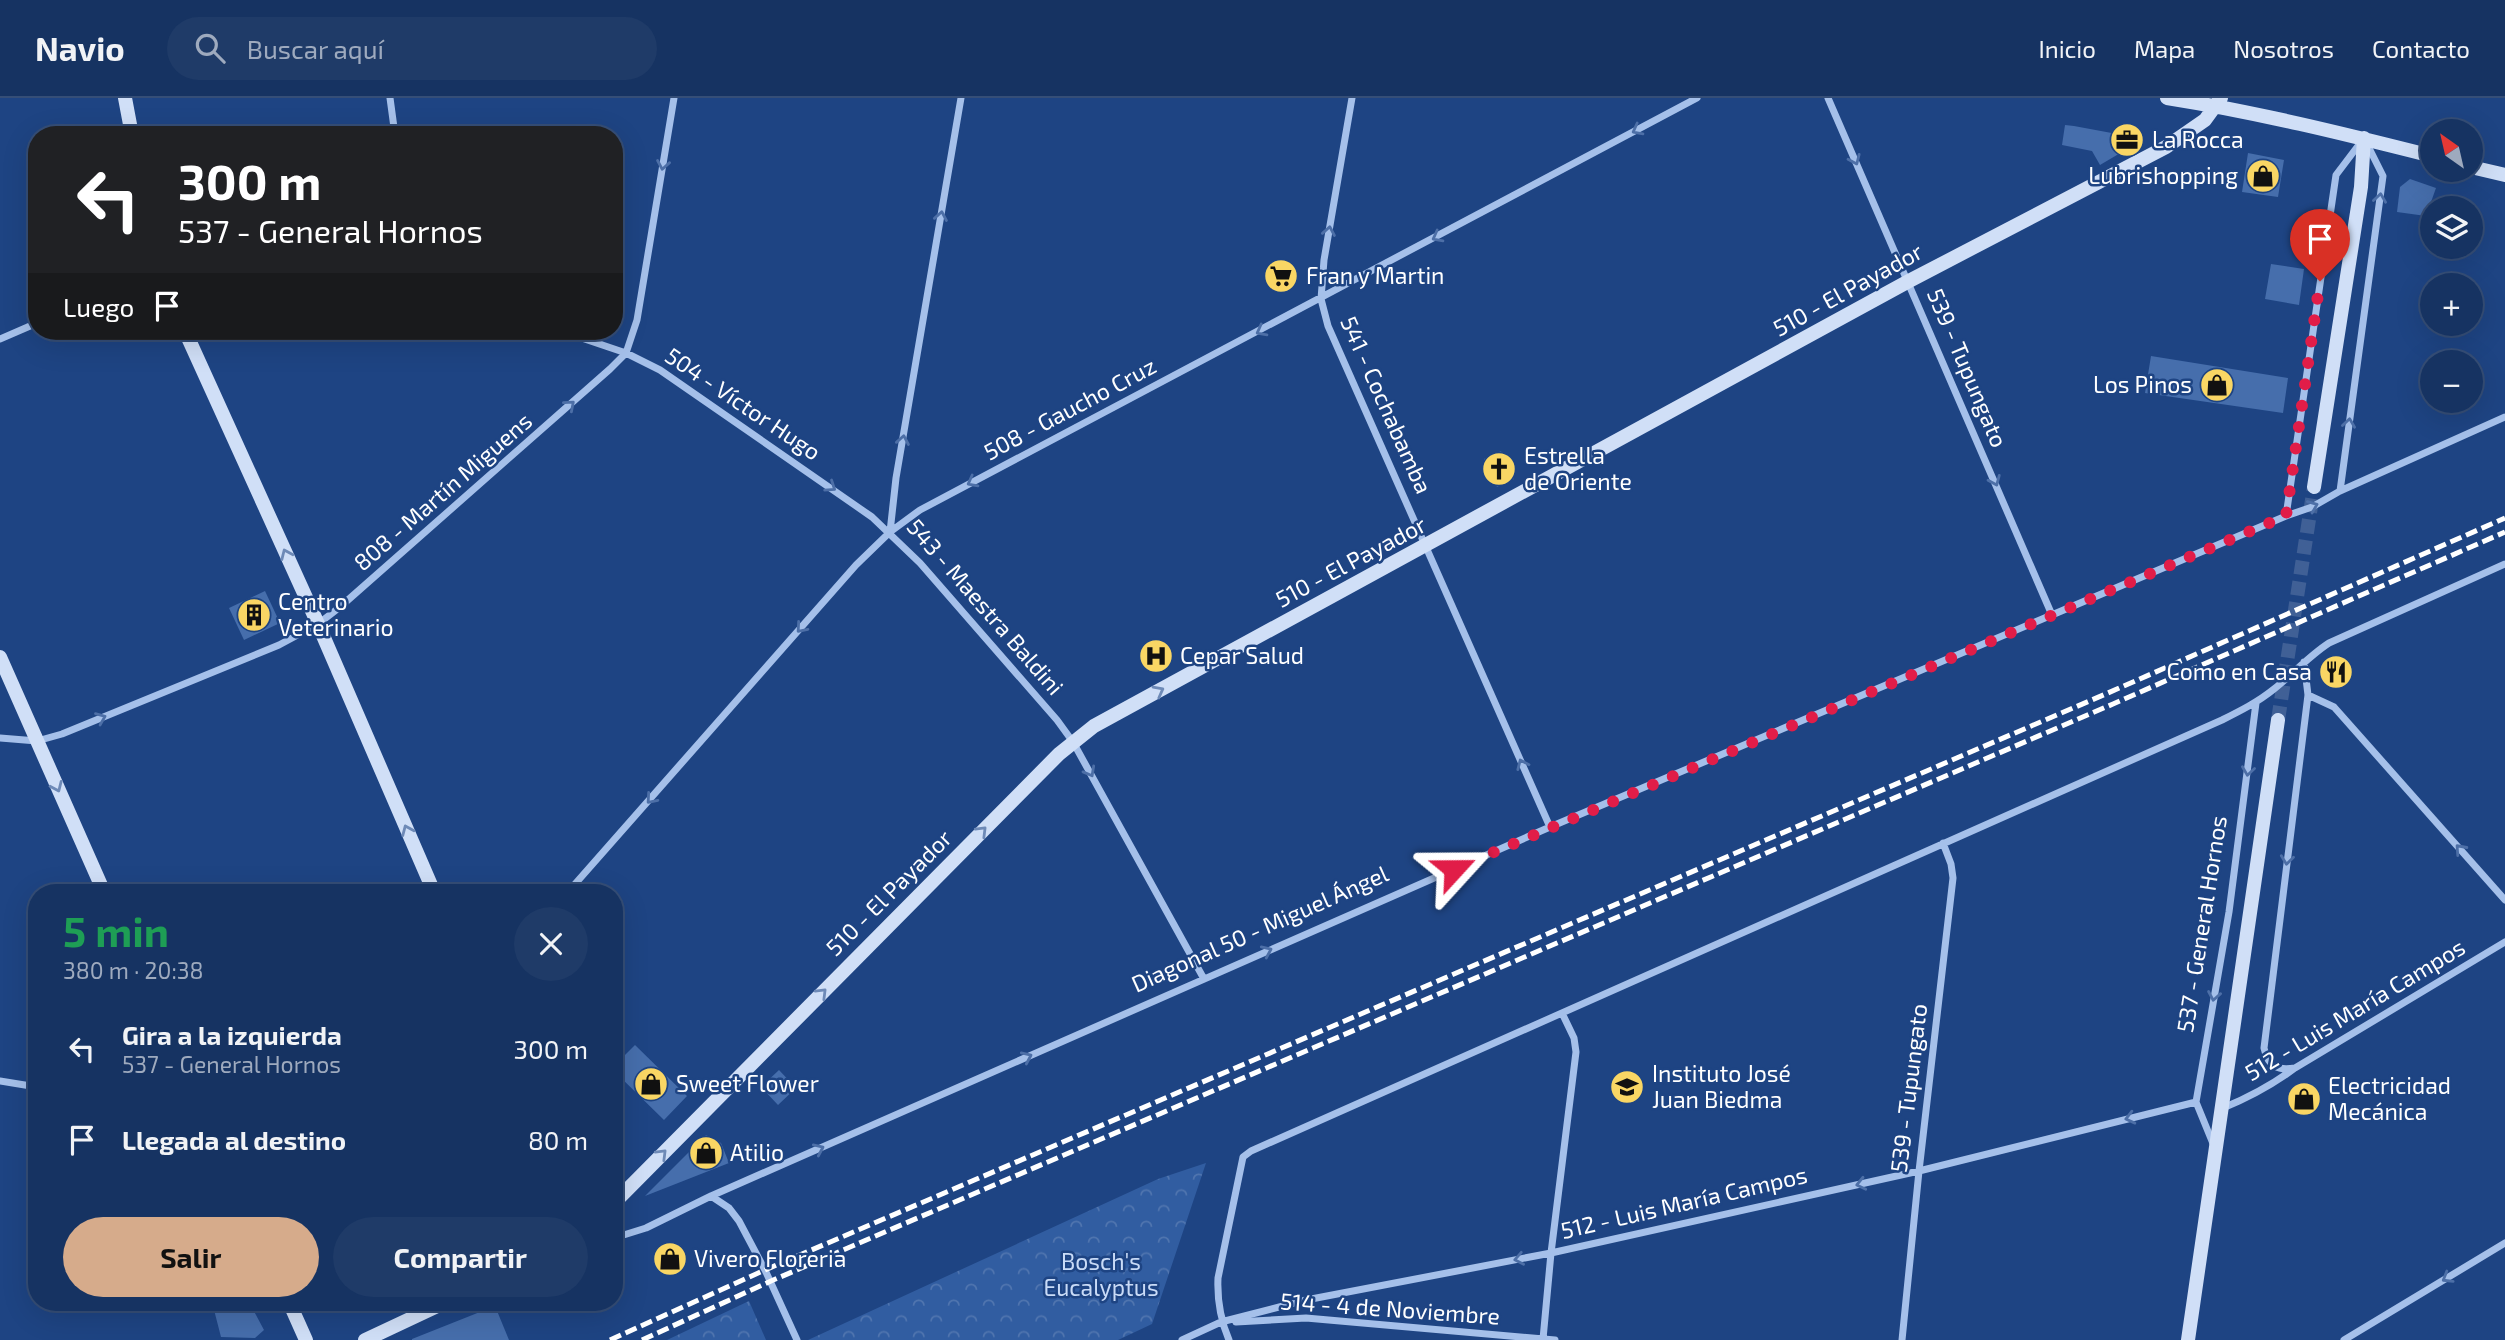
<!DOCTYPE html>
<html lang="es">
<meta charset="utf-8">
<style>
:root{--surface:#163362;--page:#1f3b68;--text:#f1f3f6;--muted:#9eaabe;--line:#354e77;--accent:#d6ab8b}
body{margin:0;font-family:"Exo 2",sans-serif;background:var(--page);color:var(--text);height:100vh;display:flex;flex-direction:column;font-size:26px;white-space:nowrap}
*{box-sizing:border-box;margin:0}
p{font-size:23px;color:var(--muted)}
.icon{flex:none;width:38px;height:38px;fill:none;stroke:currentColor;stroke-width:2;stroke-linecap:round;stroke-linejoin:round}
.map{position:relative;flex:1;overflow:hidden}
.drawer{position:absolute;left:28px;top:786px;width:595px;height:427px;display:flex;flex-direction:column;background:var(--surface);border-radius:28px;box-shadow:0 7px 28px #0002,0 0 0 2px var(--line)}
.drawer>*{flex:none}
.banner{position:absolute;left:28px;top:28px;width:595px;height:214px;border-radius:28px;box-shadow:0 7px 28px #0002,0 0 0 2px var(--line);background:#202124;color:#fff;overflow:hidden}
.needle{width:46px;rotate:326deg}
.fabs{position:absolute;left:2420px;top:21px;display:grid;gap:14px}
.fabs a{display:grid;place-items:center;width:63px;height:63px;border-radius:50%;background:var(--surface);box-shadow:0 7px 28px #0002,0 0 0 2px var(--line);font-size:35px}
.pin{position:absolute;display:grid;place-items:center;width:60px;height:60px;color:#fff;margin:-72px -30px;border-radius:50% 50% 50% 0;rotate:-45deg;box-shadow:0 0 7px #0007}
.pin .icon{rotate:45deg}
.me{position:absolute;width:77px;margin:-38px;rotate:66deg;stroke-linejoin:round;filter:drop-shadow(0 0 5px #0008)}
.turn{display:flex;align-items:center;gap:24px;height:147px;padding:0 35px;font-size:32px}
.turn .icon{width:91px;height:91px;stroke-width:2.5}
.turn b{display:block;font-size:49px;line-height:60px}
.then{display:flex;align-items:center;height:66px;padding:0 35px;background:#0003;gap:14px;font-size:26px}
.round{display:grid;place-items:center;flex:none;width:74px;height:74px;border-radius:37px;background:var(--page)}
.headline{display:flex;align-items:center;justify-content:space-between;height:119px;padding:0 35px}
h1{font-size:42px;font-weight:700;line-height:52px;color:#1e9e55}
.button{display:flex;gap:14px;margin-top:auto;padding:14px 35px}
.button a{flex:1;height:80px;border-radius:42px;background:var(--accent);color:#111;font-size:28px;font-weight:700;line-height:80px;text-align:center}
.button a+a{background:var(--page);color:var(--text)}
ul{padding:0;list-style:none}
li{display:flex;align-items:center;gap:21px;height:91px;padding:0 35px}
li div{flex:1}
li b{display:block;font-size:26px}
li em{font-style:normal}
header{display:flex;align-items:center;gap:42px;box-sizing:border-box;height:98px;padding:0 35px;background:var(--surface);border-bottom:2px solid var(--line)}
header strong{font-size:33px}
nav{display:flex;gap:38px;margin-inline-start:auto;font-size:24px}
.search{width:490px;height:63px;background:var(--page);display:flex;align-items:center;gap:18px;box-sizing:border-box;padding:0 24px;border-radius:38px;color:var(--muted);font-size:26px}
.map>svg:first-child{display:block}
.park{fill:url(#park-crowns)}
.building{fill:#466eac}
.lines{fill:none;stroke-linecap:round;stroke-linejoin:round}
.secondary-tunnel{stroke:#406096;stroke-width:14;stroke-dasharray:14 7;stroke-linecap:butt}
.street{stroke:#a5c0ea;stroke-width:7}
.secondary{stroke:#d0dff7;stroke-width:14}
.rail{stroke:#fff;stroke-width:5;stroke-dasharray:12 5;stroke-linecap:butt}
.oneway{stroke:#4d6fa7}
.oneway2{stroke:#6e8ab7}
.route{stroke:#e11d48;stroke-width:12;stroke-dasharray:0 21.6}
.labels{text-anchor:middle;stroke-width:5;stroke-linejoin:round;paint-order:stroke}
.poi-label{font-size:23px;fill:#fff;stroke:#1e4483;text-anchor:start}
.street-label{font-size:23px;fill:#fff;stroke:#1e4483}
.park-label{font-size:23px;fill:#c9dbf7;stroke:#1e4483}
</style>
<header>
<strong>Navio</strong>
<div class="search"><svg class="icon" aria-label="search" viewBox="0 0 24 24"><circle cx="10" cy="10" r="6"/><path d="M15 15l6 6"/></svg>Buscar aquí</div>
<nav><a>Inicio</a><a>Mapa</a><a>Nosotros</a><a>Contacto</a></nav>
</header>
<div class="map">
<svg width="2505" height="1242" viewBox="0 0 2505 1242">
<defs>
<pattern id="park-crowns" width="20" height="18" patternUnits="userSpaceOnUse" patternTransform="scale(1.75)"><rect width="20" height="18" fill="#315da1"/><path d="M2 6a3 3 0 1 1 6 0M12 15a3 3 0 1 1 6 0" fill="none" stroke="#5075af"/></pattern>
</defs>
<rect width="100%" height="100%" fill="#1e4483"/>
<path class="park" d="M 1206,1065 L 1152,1226 L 1118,1242 L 808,1242 L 1158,1081 Z
M 749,1203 L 766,1242 L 667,1242 Z"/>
<path class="building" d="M 2065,27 L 2074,28 L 2144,41 L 2100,67 L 2092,53 L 2062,47 Z
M 2248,55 L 2284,62 L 2278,99 L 2242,94 Z
M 2410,81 L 2436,90 L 2426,118 L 2397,114 L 2400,89 Z
M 2271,166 L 2304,171 L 2299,207 L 2265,201 Z
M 2151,258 L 2288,280 L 2283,315 L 2145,295 Z
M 1501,353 L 1514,381 L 1497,389 L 1484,361 Z
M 265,493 L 280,525 L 244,542 L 229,510 Z
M 635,947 L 687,998 L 664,1022 L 614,973 L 614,968 Z
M 779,972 L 796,990 L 778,1007 L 761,989 Z
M 706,1037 L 721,1045 L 729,1065 L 645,1098 Z
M 212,1204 L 249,1204 L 264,1232 L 255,1240 L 221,1239 Z
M 495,1208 L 509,1242 L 412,1242 L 412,1241 Z"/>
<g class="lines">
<path class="secondary-tunnel" d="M 2278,622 L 2314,389"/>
<path class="street" d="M 390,0 L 395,37
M 1352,0 L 1324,162 L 1321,201 L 1328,228 L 1550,729
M 1828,0 L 2052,517
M 561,233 L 626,255 L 660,272 L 872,419 L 920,465 L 1057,622 L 1073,644 L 1204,881
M 0,241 L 37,225
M 2286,418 L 2336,77 L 2364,40 L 2383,78 L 2340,393
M 890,434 L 896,380 L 961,0
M 2308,597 L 2334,609 L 2505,802
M 0,640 L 37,643 L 62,636 L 279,547 L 318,526 L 340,509 L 610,271 L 626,255 L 637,222 L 674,0
M 568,794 L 856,467 L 890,434 L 920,412 L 1697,0
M 2295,970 C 2278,973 2268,969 2264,950 L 2308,597 L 2304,564
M 0,983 L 37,989
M 2223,1010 C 2250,999 2272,987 2295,970 L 2505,844
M 2214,1048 L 2196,1004 L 2229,814 L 2256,605
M 711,1098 L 729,1110 L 739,1123 L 765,1172 L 797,1242
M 614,1140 L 646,1130 L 711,1098 L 1550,729 L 2286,418 L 2312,409 L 2340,393 L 2505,319
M 1236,1224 L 1306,1220 L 1555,1242
M 1543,1241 L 1551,1155 L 1576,954 L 1574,940 L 1562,915
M 1182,1242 L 1221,1224 L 1306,1202 L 1551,1155 L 1919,1073 L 2196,1004
M 1229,1242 C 1220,1221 1217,1203 1218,1180 L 1243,1059 L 1251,1053 L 2222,622 C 2240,613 2258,604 2274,591 C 2293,576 2309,558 2329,545 L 2505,466
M 1902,1242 L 1919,1073 L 1953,780 L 1951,766 L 1943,745
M 2344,1242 L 2505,1145"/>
<path class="secondary" d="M 125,0 L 132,37
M 2167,0 C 2256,14 2345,36 2432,58
M 2471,69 L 2505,77
M 185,233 L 318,526 L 434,794
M 2314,389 L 2361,89 L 2364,40
M 0,559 L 104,794
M 614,1105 L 1059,656 L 1094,628 L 1909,183 L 2166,49 L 2205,22 L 2221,0
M 289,1204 L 306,1242
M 365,1242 L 446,1204
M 2188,1242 L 2278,622"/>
<path class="rail" d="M 610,1242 L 765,1172 L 2108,595 L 2505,420
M 642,1242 L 771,1183 L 2113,606 L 2505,434"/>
</g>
<defs><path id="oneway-chevron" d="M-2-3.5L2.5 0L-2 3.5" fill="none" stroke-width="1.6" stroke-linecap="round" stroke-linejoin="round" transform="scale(1.75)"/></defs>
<g class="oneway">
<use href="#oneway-chevron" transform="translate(1637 32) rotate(152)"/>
<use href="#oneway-chevron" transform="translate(1855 62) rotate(66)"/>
<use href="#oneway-chevron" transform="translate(663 67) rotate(100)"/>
<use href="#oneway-chevron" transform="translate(2380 100) rotate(-82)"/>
<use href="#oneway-chevron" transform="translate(941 118) rotate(-80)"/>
<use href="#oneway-chevron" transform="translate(1329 133) rotate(-80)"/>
<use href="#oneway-chevron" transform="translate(1437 139) rotate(152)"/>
<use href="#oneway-chevron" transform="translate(1261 233) rotate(152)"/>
<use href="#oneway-chevron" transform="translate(570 307) rotate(-41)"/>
<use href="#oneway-chevron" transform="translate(2349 325) rotate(-82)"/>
<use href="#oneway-chevron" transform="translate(903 342) rotate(-80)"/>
<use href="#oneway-chevron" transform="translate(1995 383) rotate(67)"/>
<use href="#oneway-chevron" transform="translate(972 384) rotate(152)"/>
<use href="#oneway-chevron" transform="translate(831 389) rotate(34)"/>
<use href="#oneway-chevron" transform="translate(2313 408) rotate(-22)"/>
<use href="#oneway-chevron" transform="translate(801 530) rotate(131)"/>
<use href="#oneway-chevron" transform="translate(101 620) rotate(-22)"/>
<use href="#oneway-chevron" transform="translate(1522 666) rotate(-114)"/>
<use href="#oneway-chevron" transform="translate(2248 673) rotate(98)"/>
<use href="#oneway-chevron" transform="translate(1090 674) rotate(61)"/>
<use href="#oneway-chevron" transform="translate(651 701) rotate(131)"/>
<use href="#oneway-chevron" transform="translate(2460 751) rotate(-132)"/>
<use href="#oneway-chevron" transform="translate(2287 762) rotate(97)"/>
<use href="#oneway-chevron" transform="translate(1267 853) rotate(-24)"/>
<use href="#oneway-chevron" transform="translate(2214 898) rotate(100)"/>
<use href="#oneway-chevron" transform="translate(1027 959) rotate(-24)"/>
<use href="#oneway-chevron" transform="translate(2130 1020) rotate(166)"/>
<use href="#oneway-chevron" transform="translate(819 1051) rotate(-24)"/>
<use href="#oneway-chevron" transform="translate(1861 1086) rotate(167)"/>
<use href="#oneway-chevron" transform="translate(1519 1161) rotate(169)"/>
<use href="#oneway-chevron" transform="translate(2447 1180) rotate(149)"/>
</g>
<g class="oneway2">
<use href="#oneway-chevron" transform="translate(286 456) rotate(-114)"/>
<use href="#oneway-chevron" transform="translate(1159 593) rotate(-28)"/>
<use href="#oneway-chevron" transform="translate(57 689) rotate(66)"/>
<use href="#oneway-chevron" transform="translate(407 732) rotate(-113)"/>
<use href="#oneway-chevron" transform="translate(982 733) rotate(-45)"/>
<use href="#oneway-chevron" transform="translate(822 895) rotate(-45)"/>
<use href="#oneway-chevron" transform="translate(662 1056) rotate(-45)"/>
</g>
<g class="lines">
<path class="route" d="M 1454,771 L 2286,418 L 2320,183"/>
</g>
<defs>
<g id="office-disc" transform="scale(1.75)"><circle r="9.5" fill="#f9d664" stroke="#1e4483"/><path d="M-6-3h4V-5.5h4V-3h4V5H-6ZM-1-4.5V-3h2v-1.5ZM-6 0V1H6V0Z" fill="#111"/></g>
<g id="shop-disc" transform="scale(1.75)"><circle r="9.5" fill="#f9d664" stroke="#1e4483"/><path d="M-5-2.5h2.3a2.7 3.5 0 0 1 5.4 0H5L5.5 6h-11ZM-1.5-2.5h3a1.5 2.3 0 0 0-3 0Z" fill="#111"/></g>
<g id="supermarket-disc" transform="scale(1.75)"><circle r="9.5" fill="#f9d664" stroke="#1e4483"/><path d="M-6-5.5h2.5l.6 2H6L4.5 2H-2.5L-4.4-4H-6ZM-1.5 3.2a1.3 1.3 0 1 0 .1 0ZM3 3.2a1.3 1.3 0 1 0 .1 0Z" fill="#111"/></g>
<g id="church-disc" transform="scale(1.75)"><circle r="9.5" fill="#f9d664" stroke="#1e4483"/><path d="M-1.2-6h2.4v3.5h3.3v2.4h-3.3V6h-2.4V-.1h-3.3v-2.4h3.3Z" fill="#111"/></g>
<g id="building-disc" transform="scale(1.75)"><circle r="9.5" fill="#f9d664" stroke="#1e4483"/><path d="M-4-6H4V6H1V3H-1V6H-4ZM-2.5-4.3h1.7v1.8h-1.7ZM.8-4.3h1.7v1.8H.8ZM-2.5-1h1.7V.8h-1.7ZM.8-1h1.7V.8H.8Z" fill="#111"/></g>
<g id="hospital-disc" transform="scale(1.75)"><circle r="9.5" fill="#f9d664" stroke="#1e4483"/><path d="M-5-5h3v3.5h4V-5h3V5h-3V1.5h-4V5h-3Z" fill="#111"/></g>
<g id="restaurant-disc" transform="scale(1.75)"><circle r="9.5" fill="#f9d664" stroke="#1e4483"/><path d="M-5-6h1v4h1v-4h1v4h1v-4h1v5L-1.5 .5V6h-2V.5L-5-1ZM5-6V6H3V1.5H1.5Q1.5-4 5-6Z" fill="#111"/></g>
<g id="university-disc" transform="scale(1.75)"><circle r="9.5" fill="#f9d664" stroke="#1e4483"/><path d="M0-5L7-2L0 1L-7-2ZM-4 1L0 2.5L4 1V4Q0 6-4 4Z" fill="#111"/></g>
</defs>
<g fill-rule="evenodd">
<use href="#office-disc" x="2127" y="42"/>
<use href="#shop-disc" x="2263" y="78"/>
<use href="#supermarket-disc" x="1281" y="178"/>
<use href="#shop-disc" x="2217" y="287"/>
<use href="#church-disc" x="1499" y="371"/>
<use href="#building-disc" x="254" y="517"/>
<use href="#hospital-disc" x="1156" y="558"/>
<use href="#restaurant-disc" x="2336" y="574"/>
<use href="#shop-disc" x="651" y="986"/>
<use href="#university-disc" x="1627" y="989"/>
<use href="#shop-disc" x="2304" y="1001"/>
<use href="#shop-disc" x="706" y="1055"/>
<use href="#shop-disc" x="670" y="1161"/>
</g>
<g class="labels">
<g class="poi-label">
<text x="2152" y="50">La Rocca</text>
<text x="2238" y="86" text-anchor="end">Lubrishopping</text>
<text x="1306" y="186">Fran y Martin</text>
<text x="2192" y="295" text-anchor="end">Los Pinos</text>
<text x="1524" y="366">Estrella<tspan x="1524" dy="26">de Oriente</tspan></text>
<text x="278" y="512">Centro<tspan x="278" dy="26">Veterinario</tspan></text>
<text x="1180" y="566">Cepar Salud</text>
<text x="2312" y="582" text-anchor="end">Como en Casa</text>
<text x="1652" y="984">Instituto José<tspan x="1652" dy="26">Juan Biedma</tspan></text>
<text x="676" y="994">Sweet Flower</text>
<text x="2328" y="996">Electricidad<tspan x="2328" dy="26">Mecánica</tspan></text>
<text x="730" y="1063">Atilio</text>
<text x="694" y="1169">Vivero Floreria</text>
</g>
<g class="street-label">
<text transform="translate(1848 192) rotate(-29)" y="8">510 - El Payador</text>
<text transform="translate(1967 270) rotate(67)" y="8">539 - Tupungato</text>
<text transform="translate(743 306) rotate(34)" y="8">504 - Víctor Hugo</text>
<text transform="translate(1386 307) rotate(66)" y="8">541 - Cochabamba</text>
<text transform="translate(1070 311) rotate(-28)" y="8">508 - Gaucho Cruz</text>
<text transform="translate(443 394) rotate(-41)" y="8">808 - Martín Miguens</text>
<text transform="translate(1351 464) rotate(-28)" y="8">510 - El Payador</text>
<text transform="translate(985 509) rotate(49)" y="8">543 - Maestra Baldini</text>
<text transform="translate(889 795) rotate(-45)" y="8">510 - El Payador</text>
<text transform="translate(2202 826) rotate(-81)" y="8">537 - General Hornos</text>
<text transform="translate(1260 831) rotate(-24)" y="8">Diagonal 50 - Miguel Ángel</text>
<text transform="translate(2355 912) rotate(-31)" y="8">512 - Luis María Campos</text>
<text transform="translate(1909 990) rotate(-83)" y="8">539 - Tupungato</text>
<text transform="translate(1684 1105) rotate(-13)" y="8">512 - Luis María Campos</text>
<text transform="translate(1390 1211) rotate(4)" y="8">514 - 4 de Noviembre</text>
</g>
<g class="park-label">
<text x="1101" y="1172">Bosch's<tspan x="1101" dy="26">Eucalyptus</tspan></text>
</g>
</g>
</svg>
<div class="fabs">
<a><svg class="needle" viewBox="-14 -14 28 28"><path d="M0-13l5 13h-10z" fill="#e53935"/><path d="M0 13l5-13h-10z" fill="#9eaabe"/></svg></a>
<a><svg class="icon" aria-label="layers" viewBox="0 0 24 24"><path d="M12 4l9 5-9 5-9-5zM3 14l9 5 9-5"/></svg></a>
<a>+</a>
<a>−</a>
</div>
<div class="pin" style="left:2320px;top:183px;background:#d93025"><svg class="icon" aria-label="arrive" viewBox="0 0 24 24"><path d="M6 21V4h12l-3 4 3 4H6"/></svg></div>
<svg class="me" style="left:1454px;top:771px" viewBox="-20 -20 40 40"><path d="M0-17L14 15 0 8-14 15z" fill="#e11d48" stroke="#fff" stroke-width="4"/></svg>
<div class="banner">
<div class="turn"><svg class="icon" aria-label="left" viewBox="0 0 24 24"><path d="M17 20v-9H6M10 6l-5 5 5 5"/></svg><div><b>300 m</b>537 - General Hornos</div></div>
<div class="then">Luego<svg class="icon" aria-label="arrive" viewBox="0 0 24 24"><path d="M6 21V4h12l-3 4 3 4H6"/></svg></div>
</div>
<section class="drawer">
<div class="headline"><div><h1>5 min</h1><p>380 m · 20:38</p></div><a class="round"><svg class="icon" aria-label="close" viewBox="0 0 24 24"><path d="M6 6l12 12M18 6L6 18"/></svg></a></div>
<ul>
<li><svg class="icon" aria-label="left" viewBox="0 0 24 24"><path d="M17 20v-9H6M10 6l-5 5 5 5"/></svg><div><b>Gira a la izquierda</b><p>537 - General Hornos</p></div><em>300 m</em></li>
<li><svg class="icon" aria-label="arrive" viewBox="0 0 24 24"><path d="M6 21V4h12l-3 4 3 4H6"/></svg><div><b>Llegada al destino</b></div><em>80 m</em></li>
</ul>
<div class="button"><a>Salir</a><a>Compartir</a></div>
</section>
</div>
